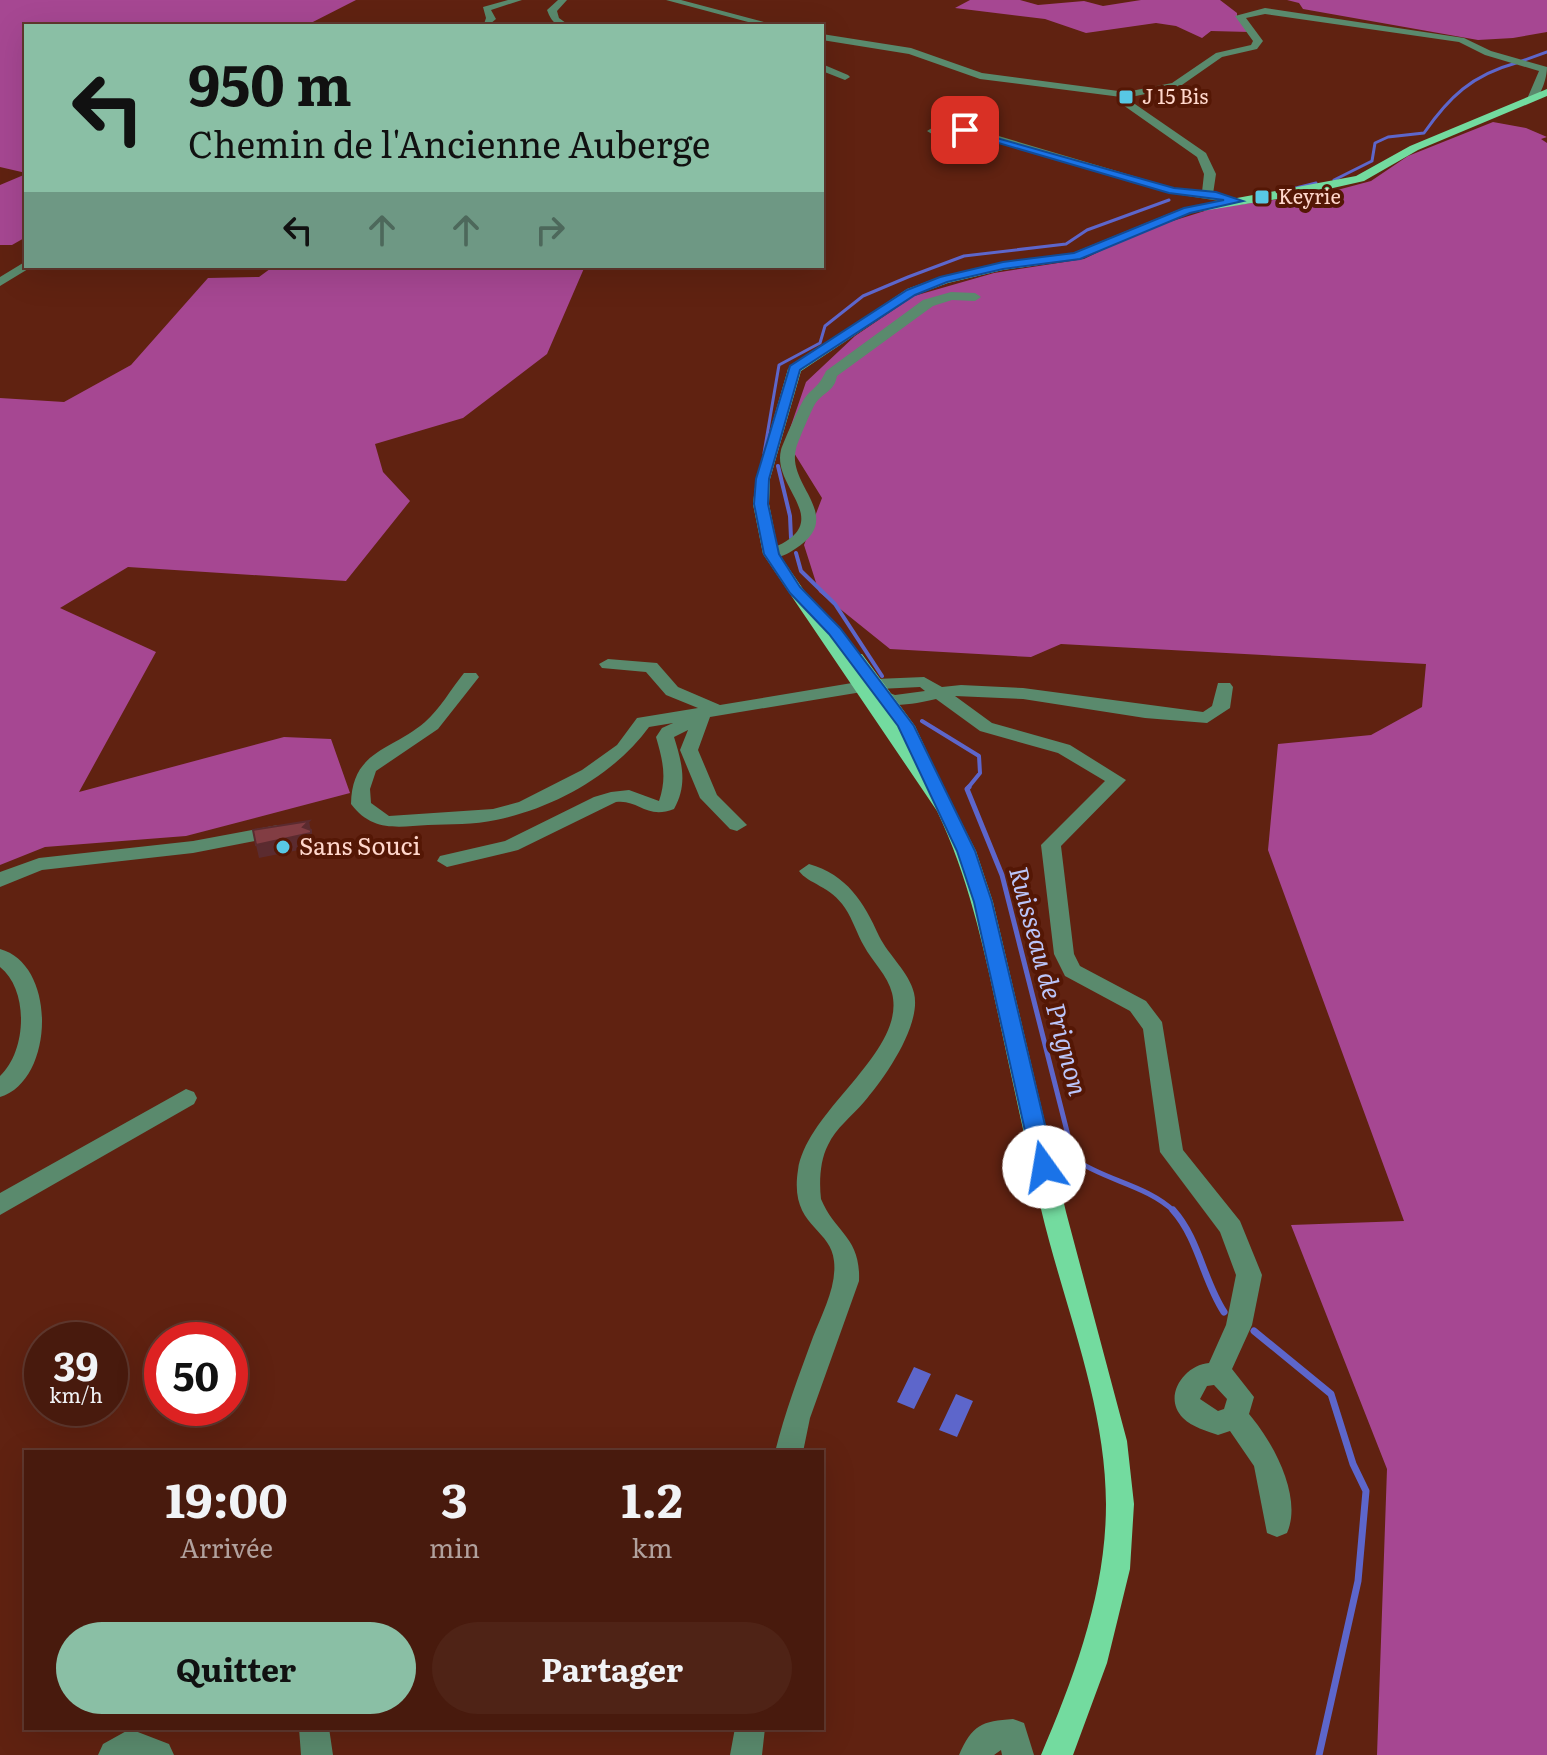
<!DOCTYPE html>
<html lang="fr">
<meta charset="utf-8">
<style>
:root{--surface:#481a0d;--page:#4f2316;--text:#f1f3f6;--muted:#b1a19d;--line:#60382e;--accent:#8abfa5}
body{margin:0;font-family:Literata,serif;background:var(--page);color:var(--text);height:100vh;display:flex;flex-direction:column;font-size:30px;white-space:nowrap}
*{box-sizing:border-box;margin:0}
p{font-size:26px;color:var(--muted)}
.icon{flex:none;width:44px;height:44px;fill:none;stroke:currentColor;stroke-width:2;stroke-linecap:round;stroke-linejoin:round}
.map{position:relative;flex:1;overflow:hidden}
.panel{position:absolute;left:24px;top:1450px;width:800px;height:280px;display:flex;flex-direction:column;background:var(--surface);border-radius:0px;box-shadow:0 8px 32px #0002,0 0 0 2px var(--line)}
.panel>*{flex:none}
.guide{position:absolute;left:24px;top:24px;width:800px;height:244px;border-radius:0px;box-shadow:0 8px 32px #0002,0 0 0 2px var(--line);background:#8abfa5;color:#111;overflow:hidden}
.speed{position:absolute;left:24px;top:1322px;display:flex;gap:16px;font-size:40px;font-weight:700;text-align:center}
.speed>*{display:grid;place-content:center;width:104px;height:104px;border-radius:50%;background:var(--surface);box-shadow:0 8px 32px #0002,0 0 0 2px var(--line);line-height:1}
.speed small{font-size:20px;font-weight:400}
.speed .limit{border:12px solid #d22;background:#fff;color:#111}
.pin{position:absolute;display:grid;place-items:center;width:68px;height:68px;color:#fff;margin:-34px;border-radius:16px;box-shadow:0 4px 12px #0006}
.me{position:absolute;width:88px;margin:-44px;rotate:347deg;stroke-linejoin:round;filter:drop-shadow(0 0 6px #0008)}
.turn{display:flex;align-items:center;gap:28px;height:168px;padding:0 32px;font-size:36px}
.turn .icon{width:104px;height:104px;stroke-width:2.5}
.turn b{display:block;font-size:56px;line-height:68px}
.lanes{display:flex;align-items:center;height:76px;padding:0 32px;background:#0003;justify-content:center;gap:40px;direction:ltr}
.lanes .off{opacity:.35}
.eta{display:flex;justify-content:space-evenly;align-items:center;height:136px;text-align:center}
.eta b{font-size:48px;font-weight:700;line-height:56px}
.button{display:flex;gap:16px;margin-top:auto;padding:16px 32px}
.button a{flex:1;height:92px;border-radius:48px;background:var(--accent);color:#111;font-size:32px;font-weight:700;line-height:92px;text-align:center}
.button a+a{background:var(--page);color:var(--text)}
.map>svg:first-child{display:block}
.forest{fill:#a64792}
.water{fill:#5d66cb}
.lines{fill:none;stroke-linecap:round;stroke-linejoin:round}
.stream-far3{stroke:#5d66cb;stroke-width:3}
.stream-far2{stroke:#5d66cb;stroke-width:4}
.stream-far1{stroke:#5d66cb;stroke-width:5}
.stream{stroke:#5d66cb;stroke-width:7}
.minor{fill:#5a8a6d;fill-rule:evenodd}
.major{fill:#73db9f;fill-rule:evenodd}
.shaded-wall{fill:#5b2b2f}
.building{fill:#823d43;stroke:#5b2b2f;stroke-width:2}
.route{fill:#1a73e8;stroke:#114b97;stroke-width:2}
.poi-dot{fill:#58c8e4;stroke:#541705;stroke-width:3}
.labels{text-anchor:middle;stroke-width:8;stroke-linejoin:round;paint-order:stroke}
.far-poi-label{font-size:20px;fill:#ffd7cc;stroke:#541705;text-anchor:start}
.poi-label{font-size:24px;fill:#ffd7cc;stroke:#541705;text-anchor:start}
.water-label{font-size:26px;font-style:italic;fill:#bbc5f9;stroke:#541705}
</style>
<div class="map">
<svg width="1547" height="1755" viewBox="0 0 1547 1755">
<rect width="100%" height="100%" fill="#602211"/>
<path class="forest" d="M 0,0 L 356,0 L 305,26 L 26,26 L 26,173 L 0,167 Z
M 970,0 L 1020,0 L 1038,5 L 1084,1 L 1103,6 L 1141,0 L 1220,0 L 1237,13 L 1237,17 L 1250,32 L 1211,31 L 1202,38 L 1176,26 L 1156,23 L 1086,33 L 1045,19 L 955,8 Z
M 1287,0 L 1547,0 L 1547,32 L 1513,38 L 1478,40 L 1303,9 L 1299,3 Z
M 1493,122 L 1526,128 L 1547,137 L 1541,139 L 1547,143 L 1547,1755 L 1377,1755 L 1387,1469 L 1291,1225 L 1404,1221 L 1268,850 L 1278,744 L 1371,735 L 1422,707 L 1426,664 L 1061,644 L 1031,657 L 890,649 L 819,592 L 804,545 L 822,498 L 786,440 L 806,382 L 855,336 L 914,296 L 994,273 L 1084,259 L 1144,230 L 1214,208 L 1326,193 L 1371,181 L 1408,156 Z
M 26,174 L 26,237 L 12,245 L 0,245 L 0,185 Z
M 274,266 L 585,266 L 547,354 L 463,418 L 375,444 L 383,472 L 410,501 L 346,581 L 128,567 L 60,608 L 156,652 L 79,792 L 284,737 L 331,739 L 350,793 L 186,836 L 45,847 L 0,865 L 0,398 L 64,402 L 131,365 L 208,278 L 259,277 Z"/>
<path class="water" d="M 914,1367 L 931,1374 L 914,1409 L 897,1402 Z
M 956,1394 L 973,1401 L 957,1437 L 939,1430 Z"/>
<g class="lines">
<path class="stream-far3" d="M 1522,61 L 1547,52
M 1334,180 L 1372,161 L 1375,143 L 1388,137 L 1424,133 C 1449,97 1472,75 1516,63
M 1280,192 L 1316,183
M 764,453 L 779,365 L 820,343 L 825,326 L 863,296 L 908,277 L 964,256 L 1066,244 L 1087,230 L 1169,200"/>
<path class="stream-far2" d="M 778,466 L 790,516 L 791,538
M 796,553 L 801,571 L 835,604 L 882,676
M 922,721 L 979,756 L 980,773 L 967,789"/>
<path class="stream-far1" d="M 969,787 L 967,789 L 1002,875 L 1074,1159 C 1106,1181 1147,1185 1175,1212"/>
<path class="stream" d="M 1173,1210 C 1199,1239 1203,1280 1224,1312
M 1254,1331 L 1331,1394 L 1353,1464 L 1366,1491 L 1358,1581 L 1319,1755"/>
<path class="minor" d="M 508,0 L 522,0 L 491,10 L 496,19 L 490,24 L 484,24 L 486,18 L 483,7 Z
M 558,0 L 567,0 L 557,11 L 559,18 L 570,26 C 556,26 552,23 547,10 Z
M 666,0 L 681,0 L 779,26 L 763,26 Z
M 1265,8 L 1464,38 L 1491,51 L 1547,67 C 1547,78 1541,97 1532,102 L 1527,99 L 1539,71 L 1485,55 L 1459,42 L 1265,14 L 1246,18 L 1263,41 L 1257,49 L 1222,57 L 1179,87 L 1131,97 L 1132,102 L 1206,153 L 1216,174 L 1213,194 L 1242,199 L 1244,201 L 1238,204 L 1169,193 L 974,135 L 932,134 L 927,131 L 932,128 L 975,129 L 1174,188 L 1202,192 L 1204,174 L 1197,157 L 1123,105 L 1121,97 L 980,79 L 909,54 L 822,40 L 822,34 L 911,48 L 982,73 L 1126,92 L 1172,83 L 1216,53 L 1251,45 L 1253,41 L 1235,16 Z
M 822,64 L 848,75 L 850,77 L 845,80 L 822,71 Z
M 23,263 L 33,266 L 0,286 L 0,277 Z
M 951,292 L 975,293 L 981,297 L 975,301 L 952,300 L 933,306 L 837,376 C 834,392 824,391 815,404 C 812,409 797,443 796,449 C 786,486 847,516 795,549 C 786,555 776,560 765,557 L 765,551 C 842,523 771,490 781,450 C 783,443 800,405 804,399 C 814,386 818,388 826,371 L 923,300 Z
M 608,659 L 657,663 L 678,687 L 720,705 L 876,679 L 924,677 L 942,687 L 961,685 L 1023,688 L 1203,712 L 1212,706 L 1218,683 L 1230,683 L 1233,687 L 1230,708 L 1207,723 L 1145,718 L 1023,699 L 955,696 L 992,723 L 1070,745 L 1126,780 L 1061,846 L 1074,954 L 1080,966 L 1146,1001 L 1162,1022 L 1183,1150 L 1240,1221 L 1262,1275 L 1252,1325 L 1232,1369 L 1254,1397 L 1249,1414 C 1273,1442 1303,1497 1287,1533 L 1277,1537 L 1267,1533 L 1254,1466 L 1230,1431 L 1218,1435 C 1207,1431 1192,1427 1183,1418 C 1162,1397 1184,1365 1209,1363 L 1226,1325 L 1236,1275 L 1220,1232 L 1160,1152 L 1143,1029 L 1130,1011 L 1065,976 L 1054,954 L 1041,845 L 1105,781 L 1058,753 L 980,731 L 936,699 C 914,704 878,712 862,692 L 710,717 L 698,750 L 717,795 L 747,825 L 737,831 L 730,829 L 700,798 L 680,750 L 688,730 L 674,737 C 682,763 688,784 674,809 C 646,820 639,799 616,802 L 518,850 L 447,867 L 437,861 L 440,856 L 505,841 L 594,797 L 611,792 L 629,790 L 659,801 C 667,778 663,761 656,737 L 662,728 L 673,723 L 649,727 C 614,775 554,808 496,820 C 474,825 450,824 428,825 C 397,827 372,832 351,804 C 352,750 391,751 425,722 C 440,709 451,689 464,673 L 476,673 L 479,677 L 438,729 L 376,771 L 370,789 L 371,803 L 389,816 L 493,809 L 519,802 L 582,770 L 617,745 L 637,718 L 698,708 L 666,695 L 646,672 L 602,668 L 599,664 ZM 920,687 L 925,691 L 895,695 L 879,689 ZM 1214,1385 L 1227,1399 L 1224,1409 L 1218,1411 L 1200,1399 L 1207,1386 Z
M 278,825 L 285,827 L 288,831 L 285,835 L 193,853 L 42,870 L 0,887 L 0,872 L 39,858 L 193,841 Z
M 809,864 C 847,875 864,902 879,936 C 889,956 909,972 914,993 C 922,1025 884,1079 864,1102 C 852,1116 836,1128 828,1145 C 820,1160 819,1182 821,1199 C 835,1233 861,1237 859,1281 L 810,1418 L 803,1452 L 775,1452 C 785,1412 799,1375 813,1337 C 822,1314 837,1286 834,1261 C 831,1227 789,1227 798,1170 C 807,1109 907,1052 892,993 C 888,976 872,961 864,946 C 857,934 853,920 845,908 C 831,886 808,884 799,871 Z
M 0,949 C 58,965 54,1081 0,1097 L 0,1076 C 27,1051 29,990 0,967 Z
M 186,1089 L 194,1092 L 197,1098 L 194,1104 L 0,1215 L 0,1193 Z
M 1013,1719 L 1024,1723 L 1034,1755 L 1002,1755 L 1001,1750 L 994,1755 L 959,1755 C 972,1725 982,1721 1013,1719 Z
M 299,1728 L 329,1728 L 333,1755 L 301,1755 Z
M 735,1728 L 765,1728 L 762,1755 L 730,1755 Z
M 130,1729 L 169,1744 L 174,1755 L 98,1755 L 103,1744 Z"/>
<path class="major" d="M 1547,89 L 1547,96 L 1418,150 L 1364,181 L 1302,195 L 1190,213 L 1080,259 L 1003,270 L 948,283 L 915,295 L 801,371 L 770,479 L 769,504 L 779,554 L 849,656 L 862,654 L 915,726 L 930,758 L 923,763 L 949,798 L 976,851 L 993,902 L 1066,1212 L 1127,1441 L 1134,1504 L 1130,1569 L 1107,1663 L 1073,1755 L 1041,1755 C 1075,1675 1106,1592 1106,1504 C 1106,1404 1064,1306 1041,1209 C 1026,1144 1012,1079 998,1014 C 983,944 968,876 937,811 L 763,554 L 753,504 L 756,479 L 788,369 L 907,289 L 940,277 L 1003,262 L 1073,253 L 1183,208 L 1356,176 L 1410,146 Z"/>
</g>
<path class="shaded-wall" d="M 309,821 L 314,847 L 259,858 L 256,845 Z"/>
<path class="building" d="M 309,821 L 303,827 L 311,830 L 311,833 L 256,845 L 253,830 Z"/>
<path class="route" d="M 961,128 L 1174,188 L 1216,192 L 1243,201 L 1190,213 L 1080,259 L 1003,269 L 947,282 L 915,295 L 800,370 L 769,479 L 768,504 L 779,554 L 800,587 L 840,628 L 914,726 L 975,851 L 992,902 L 1055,1167 L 1052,1173 L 1044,1175 L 1037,1173 L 1033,1167 L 974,902 L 957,851 L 898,726 L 829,634 L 790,593 L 764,554 L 754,504 L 756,479 L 790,366 L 907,290 L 940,277 L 1003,262 L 1074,253 L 1184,208 L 1224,200 L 1169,193 L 961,132 Z"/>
<g class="poi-dot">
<rect x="1118" y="89" width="16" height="16" rx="4"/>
<rect x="1254" y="189" width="16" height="16" rx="4"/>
<circle cx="283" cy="847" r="8"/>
</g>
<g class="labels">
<g class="far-poi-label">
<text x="1142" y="104">J 15 Bis</text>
<text x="1278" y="204">Keyrie</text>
</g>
<g class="poi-label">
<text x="299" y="855">Sans Souci</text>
</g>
<g class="water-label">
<text transform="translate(1048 981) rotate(75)" y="9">Ruisseau de Prignon</text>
</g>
</g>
</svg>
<div class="speed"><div>39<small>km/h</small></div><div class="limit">50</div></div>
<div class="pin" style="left:965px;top:130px;background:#d93025"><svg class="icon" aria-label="arrive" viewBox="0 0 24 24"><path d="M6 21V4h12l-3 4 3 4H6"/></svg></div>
<svg class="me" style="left:1044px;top:1167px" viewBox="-20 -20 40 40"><circle r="19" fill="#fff"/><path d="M0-13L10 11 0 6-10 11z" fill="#1a73e8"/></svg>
<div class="guide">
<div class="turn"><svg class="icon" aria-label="left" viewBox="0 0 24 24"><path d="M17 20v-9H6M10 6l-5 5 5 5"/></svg><div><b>950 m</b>Chemin de l'Ancienne Auberge</div></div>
<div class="lanes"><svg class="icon" aria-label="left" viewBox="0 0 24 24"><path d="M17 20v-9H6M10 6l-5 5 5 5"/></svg><svg class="icon off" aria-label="ahead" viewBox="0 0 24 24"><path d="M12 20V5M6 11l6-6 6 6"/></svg><svg class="icon off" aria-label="ahead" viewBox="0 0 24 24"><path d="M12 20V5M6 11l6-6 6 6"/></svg><svg class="icon off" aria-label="right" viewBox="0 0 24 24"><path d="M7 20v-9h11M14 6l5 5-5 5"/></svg></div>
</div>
<section class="panel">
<div class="eta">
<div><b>19:00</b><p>Arrivée</p></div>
<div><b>3</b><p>min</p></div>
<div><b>1.2</b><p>km</p></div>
</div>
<div class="button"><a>Quitter</a><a>Partager</a></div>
</section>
</div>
